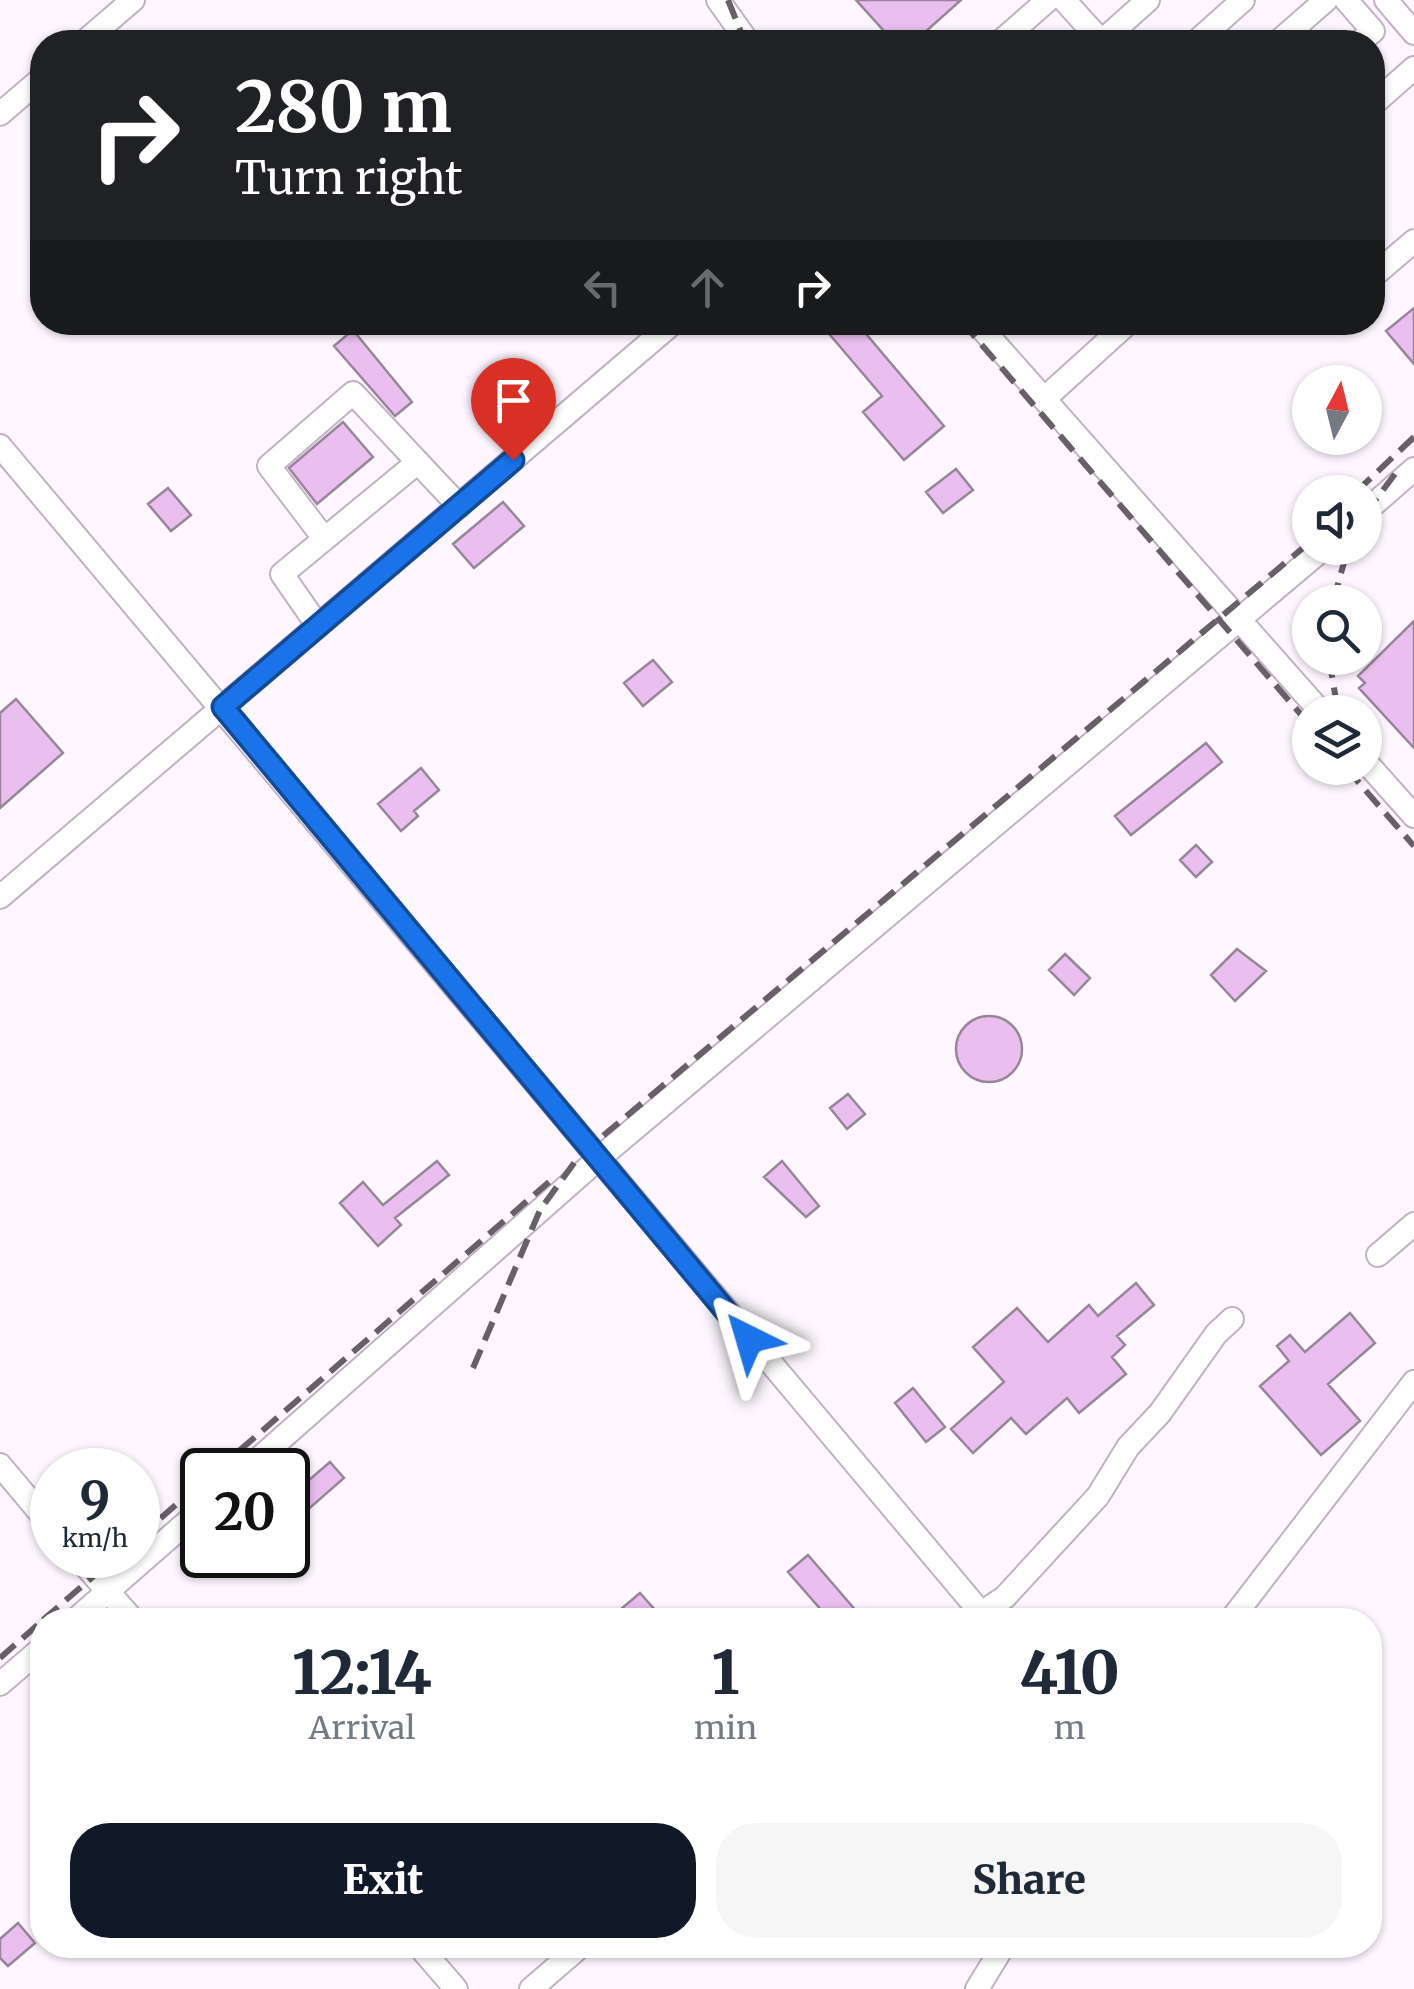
<!DOCTYPE html>
<style>
:root{--surface:#fff;--page:#f6f6f7;--text:#1f2937;--muted:#747a83;--accent:#111827}
body{margin:0;font-family:Merriweather,serif;background:var(--page);color:var(--text);height:100vh;display:flex;flex-direction:column;font-size:38px;white-space:nowrap}
*{box-sizing:border-box;margin:0}
p{font-size:32px;color:var(--muted)}
.icon{flex:none;width:55px;height:55px;fill:none;stroke:currentColor;stroke-width:2;stroke-linecap:round;stroke-linejoin:round}
.map{position:relative;flex:1;overflow:hidden}
.details{position:absolute;left:30px;top:1608px;width:1352px;height:350px;display:flex;flex-direction:column;background:var(--surface);border-radius:40px;box-shadow:0 2px 8px #0004}
.details>*{flex:none}
.hud{position:absolute;left:30px;top:30px;width:1355px;height:305px;border-radius:40px;box-shadow:0 2px 8px #0004;background:#202124;color:#fff;overflow:hidden}
.needle{width:65px;rotate:7deg}
.controls{position:absolute;left:1292px;top:365px;display:grid;gap:20px}
.controls a{display:grid;place-items:center;width:90px;height:90px;border-radius:50%;background:var(--surface);box-shadow:0 2px 8px #0004;font-size:50px}
.speed{position:absolute;left:30px;top:1448px;display:flex;gap:20px;font-size:50px;font-weight:700;text-align:center}
.speed>*{display:grid;place-content:center;width:130px;height:130px;border-radius:50%;background:var(--surface);box-shadow:0 2px 8px #0004;line-height:1}
.speed small{font-size:25px;font-weight:400}
.speed .limit{border:5px solid #111;border-radius:15px;background:#fff;color:#111}
.pin{position:absolute;display:grid;place-items:center;width:85px;height:85px;color:#fff;margin:-102px -42px;border-radius:50% 50% 50% 0;rotate:-45deg;box-shadow:0 0 10px #0007}
.pin .icon{rotate:45deg}
.me{position:absolute;width:110px;margin:-55px;rotate:320deg;stroke-linejoin:round;filter:drop-shadow(0 0 8px #0008)}
.turn{display:flex;align-items:center;gap:35px;height:210px;padding:0 40px;font-size:45px}
.turn .icon{width:130px;height:130px;stroke-width:2.5}
.turn b{display:block;font-size:70px;line-height:85px}
.lanes{display:flex;align-items:center;height:95px;padding:0 40px;background:#0003;justify-content:center;gap:50px;direction:ltr}
.lanes .off{opacity:.35}
.eta{display:flex;justify-content:space-evenly;align-items:center;height:170px;text-align:center}
.eta b{font-size:60px;font-weight:800;line-height:70px}
.primary-button{display:flex;gap:20px;margin-top:auto;padding:20px 40px}
.primary-button a{flex:1;height:115px;border-radius:40px;background:var(--accent);color:#fff;font-size:40px;font-weight:800;line-height:115px;text-align:center}
.primary-button a+a{background:var(--page);color:var(--text)}
.map>svg:first-child{display:block}
.building{fill:#eabff0;stroke:#968698;stroke-width:2.5}
.lines{fill:none;stroke-linecap:round;stroke-linejoin:round}
.minor-casing{stroke:#c2b1c4;stroke-width:26}
.minor{stroke:#fff;stroke-width:22}
.rail{stroke:#676068;stroke-width:6;stroke-dasharray:20 10;stroke-linecap:butt}
.route-casing{stroke:#114b97;stroke-width:25}
.route{stroke:#1a73e8;stroke-width:18}
</style>
<div class="map">
<svg width="1414" height="1989" viewBox="0 0 1414 1989">
<rect width="100%" height="100%" fill="#fef7ff"/>
<path class="building" d="M 856,0 L 961,0 L 914,42 L 894,42 Z
M 1414,308 L 1414,364 L 1386,331 Z
M 819,322 L 856,322 L 944,426 L 904,460 L 863,412 L 882,396 Z
M 353,330 L 412,402 L 395,416 L 334,346 Z
M 343,422 L 373,457 L 317,504 L 289,468 Z
M 956,469 L 973,490 L 943,513 L 926,492 Z
M 168,488 L 191,515 L 171,531 L 148,504 Z
M 503,502 L 524,526 L 474,568 L 453,544 Z
M 1414,621 L 1414,748 L 1359,688 L 1365,683 L 1358,676 Z
M 653,660 L 672,682 L 643,706 L 624,683 Z
M 16,699 L 63,753 L 0,808 L 0,713 Z
M 1206,743 L 1222,762 L 1131,835 L 1115,816 Z
M 421,768 L 439,790 L 414,811 L 418,816 L 401,831 L 378,804 Z
M 1196,845 L 1212,862 L 1196,877 L 1180,860 Z
M 1237,949 L 1266,971 L 1235,1001 L 1211,975 Z
M 1065,954 L 1090,978 L 1074,995 L 1049,970 Z
M956 1049a33 33 0 1 1 66 0a33 33 0 1 1-66 0Z
M 848,1094 L 865,1114 L 847,1129 L 830,1108 Z
M 437,1161 L 449,1175 L 395,1218 L 401,1225 L 378,1246 L 340,1203 L 363,1182 L 383,1205 Z
M 782,1161 L 819,1206 L 806,1217 L 764,1177 Z
M 1136,1283 L 1154,1305 L 1117,1336 L 1125,1345 L 1112,1357 L 1126,1374 L 1079,1413 L 1067,1398 L 1026,1434 L 1011,1418 L 973,1453 L 951,1429 L 1004,1382 L 973,1347 L 1017,1308 L 1048,1342 L 1089,1305 L 1098,1316 Z
M 1350,1313 L 1375,1343 L 1328,1384 L 1360,1421 L 1321,1455 L 1260,1386 L 1289,1361 L 1277,1346 L 1290,1335 L 1305,1352 Z
M 913,1388 L 945,1427 L 926,1442 L 895,1403 Z
M 330,1462 L 344,1478 L 288,1527 L 288,1498 Z
M 808,1555 L 864,1620 L 830,1620 L 788,1572 Z
M 640,1593 L 664,1620 L 608,1620 Z
M 18,1923 L 35,1943 L 8,1966 L 0,1958 L 0,1939 Z"/>
<g class="lines">
<g class="minor-casing">
<path id="minor" d="M 718,0 L 748,42
M 1064,0 L 1102,42
M 1346,0 L 1373,31 L 1360,42
M 1386,0 L 1414,33
M 84,42 L 133,0
M 1000,42 L 1048,0
M 1101,42 L 1148,0
M 1196,42 L 1243,0
M 1278,42 L 1326,0
M 1372,105 L 1414,68
M 0,114 L 42,78
M 1372,277 L 1414,241
M 976,322 L 1321,712
M 1044,399 L 1129,322
M 0,446 L 987,1620
M 1365,512 L 1414,469
M 323,537 L 269,466 L 353,393 L 459,506
M 318,626 L 282,574 L 418,462
M 1365,761 L 1414,816
M 0,897 L 674,322
M 1378,1255 L 1414,1224
M 0,1465 L 52,1527
M 246,1470 L 597,1160 L 1324,548
M 76,1555 L 133,1620
M 75,1620 L 202,1509
M 971,1620 L 1005,1597 L 1098,1496 L 1128,1447 L 1160,1413 L 1216,1334 L 1232,1319
M 1231,1620 L 1414,1382
M 0,1684 L 42,1648
M 418,1945 L 456,1989
M 531,1989 L 582,1945
M 977,1989 L 1004,1945"/>
</g>
<use href="#minor" class="minor"/>
<path class="rail" d="M 728,0 L 745,42
M 962,322 L 1310,725
M 1356,492 L 1414,437
M 1365,514 L 1401,466
M 1333,602 L 1348,548
M 1329,658 L 1338,712
M 1346,768 L 1414,846
M 473,1368 L 540,1210 L 579,1156 L 1310,542
M 217,1470 L 549,1182
M 138,1538 L 202,1482
M 43,1620 L 118,1555
M 0,1658 L 42,1621"/>
</g>
<g class="lines">
<g class="route-casing">
<path id="route" d="M 513,460 L 223,707 L 749,1339"/>
</g>
<use href="#route" class="route"/>
</g>
</svg>
<div class="controls">
<a><svg class="needle" viewBox="-14 -14 28 28"><path d="M0-13l5 13h-10z" fill="#e53935"/><path d="M0 13l5-13h-10z" fill="#747a83"/></svg></a>
<a><svg class="icon" aria-label="sound" viewBox="0 0 24 24"><path d="M4 9h4l5-4v14l-5-4H4zM17 9q2 3 0 6"/></svg></a>
<a><svg class="icon" aria-label="search" viewBox="0 0 24 24"><circle cx="10" cy="10" r="6"/><path d="M15 15l6 6"/></svg></a>
<a><svg class="icon" aria-label="layers" viewBox="0 0 24 24"><path d="M12 4l9 5-9 5-9-5zM3 14l9 5 9-5"/></svg></a>
</div>
<div class="speed"><div>9<small>km/h</small></div><div class="limit">20</div></div>
<div class="pin" style="left:513px;top:460px;background:#d93025"><svg class="icon" aria-label="arrive" viewBox="0 0 24 24"><path d="M6 21V4h12l-3 4 3 4H6"/></svg></div>
<svg class="me" style="left:749px;top:1339px" viewBox="-20 -20 40 40"><path d="M0-17L14 15 0 8-14 15z" fill="#1a73e8" stroke="#fff" stroke-width="4"/></svg>
<div class="hud">
<div class="turn"><svg class="icon" aria-label="right" viewBox="0 0 24 24"><path d="M7 20v-9h11M14 6l5 5-5 5"/></svg><div><b>280 m</b>Turn right</div></div>
<div class="lanes"><svg class="icon off" aria-label="left" viewBox="0 0 24 24"><path d="M17 20v-9H6M10 6l-5 5 5 5"/></svg><svg class="icon off" aria-label="ahead" viewBox="0 0 24 24"><path d="M12 20V5M6 11l6-6 6 6"/></svg><svg class="icon" aria-label="right" viewBox="0 0 24 24"><path d="M7 20v-9h11M14 6l5 5-5 5"/></svg></div>
</div>
<section class="details">
<div class="eta">
<div><b>12:14</b><p>Arrival</p></div>
<div><b>1</b><p>min</p></div>
<div><b>410</b><p>m</p></div>
</div>
<div class="primary-button"><a>Exit</a><a>Share</a></div>
</section>
</div>
